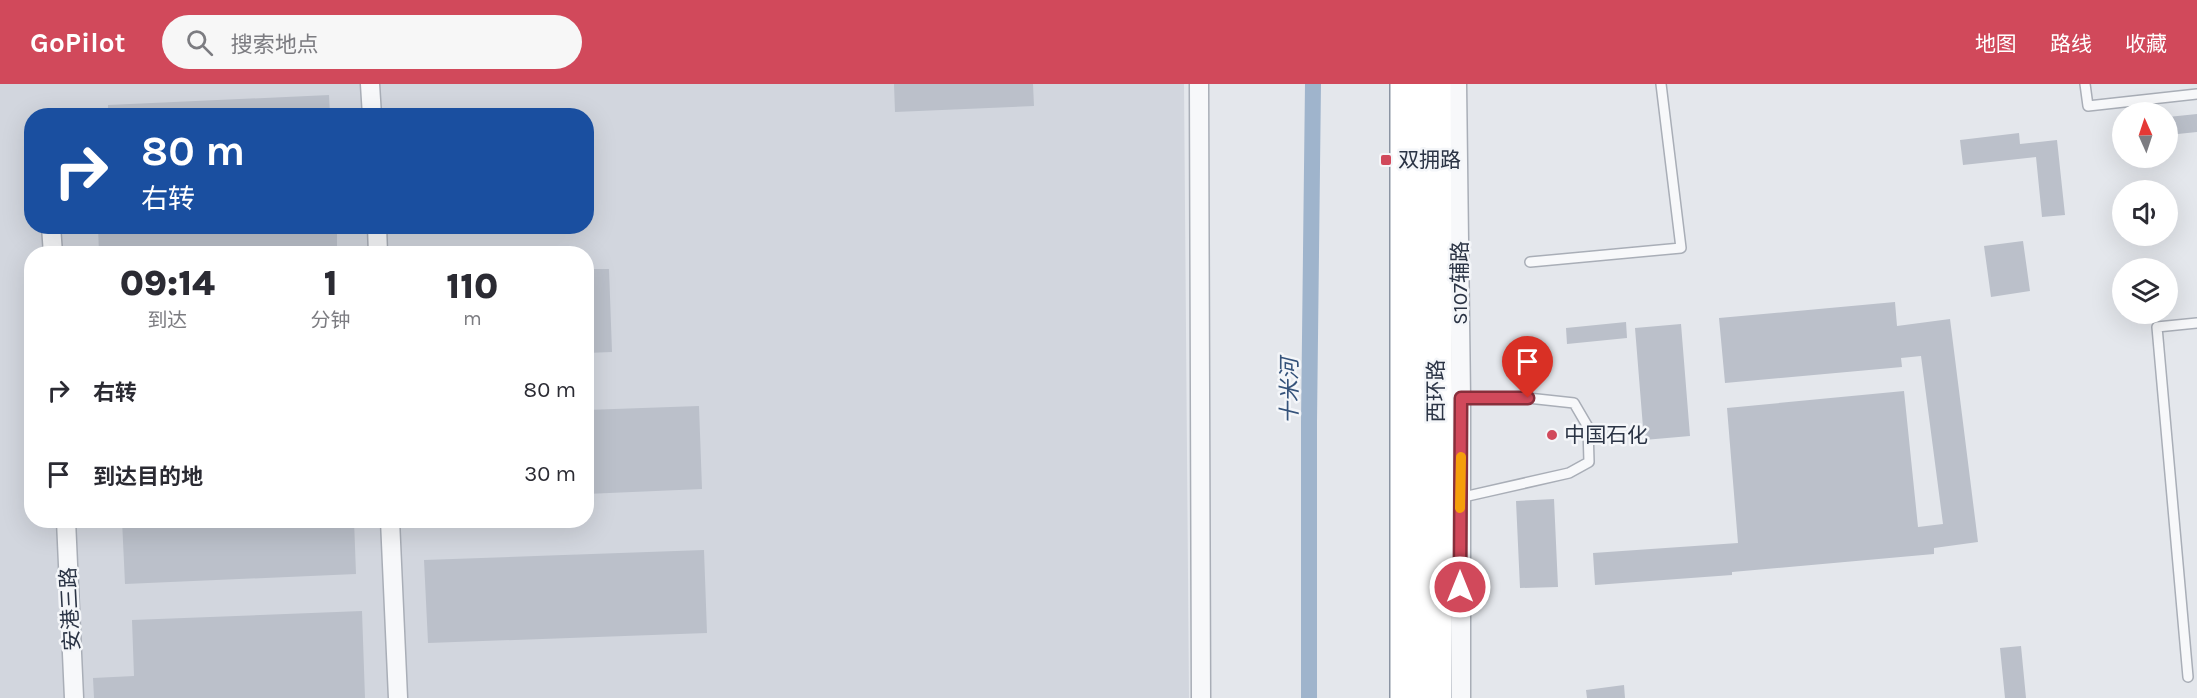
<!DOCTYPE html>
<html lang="zh">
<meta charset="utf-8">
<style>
:root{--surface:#fff;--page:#f7f7f7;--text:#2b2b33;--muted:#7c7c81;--accent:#d1495b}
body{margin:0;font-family:Karla,"Noto Sans SC",sans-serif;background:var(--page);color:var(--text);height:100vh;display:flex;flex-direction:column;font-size:22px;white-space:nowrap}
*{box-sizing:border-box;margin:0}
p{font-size:20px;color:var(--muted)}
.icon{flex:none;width:33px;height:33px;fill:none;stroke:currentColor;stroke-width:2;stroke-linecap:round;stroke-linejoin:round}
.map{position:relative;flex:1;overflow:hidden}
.details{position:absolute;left:24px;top:162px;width:570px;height:282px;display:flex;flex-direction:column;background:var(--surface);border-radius:24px;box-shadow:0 6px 24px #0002}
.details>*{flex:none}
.top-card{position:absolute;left:24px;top:24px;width:570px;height:126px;border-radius:24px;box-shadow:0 6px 24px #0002;background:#1a4fa0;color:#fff;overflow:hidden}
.needle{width:39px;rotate:357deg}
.controls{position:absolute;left:2112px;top:18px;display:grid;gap:12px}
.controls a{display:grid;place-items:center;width:66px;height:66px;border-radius:50%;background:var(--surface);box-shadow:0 6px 24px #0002;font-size:30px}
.pin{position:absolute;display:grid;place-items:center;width:51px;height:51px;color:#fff;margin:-62px -26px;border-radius:50% 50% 50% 0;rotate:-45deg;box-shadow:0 0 6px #0007}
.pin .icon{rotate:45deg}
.me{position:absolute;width:66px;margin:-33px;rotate:0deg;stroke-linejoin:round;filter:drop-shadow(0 0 4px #0008)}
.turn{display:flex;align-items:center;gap:21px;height:126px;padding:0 18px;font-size:27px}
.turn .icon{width:78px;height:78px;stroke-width:2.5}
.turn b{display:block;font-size:42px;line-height:51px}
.eta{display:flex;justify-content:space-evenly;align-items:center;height:102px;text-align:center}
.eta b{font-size:36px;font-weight:800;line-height:42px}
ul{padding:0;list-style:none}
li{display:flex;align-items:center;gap:18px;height:84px;padding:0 18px}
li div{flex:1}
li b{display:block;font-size:22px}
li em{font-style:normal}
header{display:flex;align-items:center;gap:36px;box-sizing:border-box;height:84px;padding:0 30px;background:var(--accent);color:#fff}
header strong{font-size:28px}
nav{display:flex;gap:33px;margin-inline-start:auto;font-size:21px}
.search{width:420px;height:54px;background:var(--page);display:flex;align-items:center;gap:15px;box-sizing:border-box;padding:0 21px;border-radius:33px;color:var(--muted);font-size:22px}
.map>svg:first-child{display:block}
.built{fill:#d2d6de;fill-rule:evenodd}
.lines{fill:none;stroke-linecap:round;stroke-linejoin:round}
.canal{stroke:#9fb4cc;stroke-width:16}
.building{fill:#bbc0ca}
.lane-casing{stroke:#a9aeb7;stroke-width:12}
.street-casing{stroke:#a9aeb7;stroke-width:21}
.highway-casing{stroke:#8b94a3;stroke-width:36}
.lane{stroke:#f7f8fa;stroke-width:9}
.street{stroke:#f7f8fa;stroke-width:18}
.highway{stroke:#fff;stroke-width:33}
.route-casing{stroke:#882f3b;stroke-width:15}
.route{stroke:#d1495b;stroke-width:10}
.slow{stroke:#f59e0b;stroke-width:10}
.poi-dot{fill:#d1495b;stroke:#f4f6f9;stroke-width:2}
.labels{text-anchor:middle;stroke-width:5;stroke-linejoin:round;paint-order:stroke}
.poi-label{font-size:21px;fill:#2b3445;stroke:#f4f6f9;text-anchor:start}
.street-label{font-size:21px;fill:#2b3445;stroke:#f4f6f9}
.water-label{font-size:22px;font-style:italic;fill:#34527a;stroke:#f4f6f9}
</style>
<header>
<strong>GoPilot</strong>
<div class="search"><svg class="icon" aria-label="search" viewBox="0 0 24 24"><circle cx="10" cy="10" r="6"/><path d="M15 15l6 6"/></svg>搜索地点</div>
<nav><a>地图</a><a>路线</a><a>收藏</a></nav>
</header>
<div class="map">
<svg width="2197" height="614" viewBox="0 0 2197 614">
<rect width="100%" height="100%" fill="#e4e7ec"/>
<path class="built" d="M 0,0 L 1184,0 L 1189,614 L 0,614 ZM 32,32 L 586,32 L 586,142 L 32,142 ZM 32,170 L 586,170 L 586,436 L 32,436 Z"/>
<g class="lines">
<path class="canal" d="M 1309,614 L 1309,338 L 1313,0"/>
</g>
<path class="building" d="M 894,0 L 1033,0 L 1034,22 L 895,28 Z
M 329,11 L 330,32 L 108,32 L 108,21 Z
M 2197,30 L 2197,48 L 2168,51 L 2168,33 Z
M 2019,49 L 2020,60 L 2057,56 L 2065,131 L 2042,133 L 2036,73 L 1963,81 L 1960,56 Z
M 98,142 L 337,142 L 337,167 L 263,170 L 99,170 Z
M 2023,157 L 2030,207 L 1991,213 L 1984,162 Z
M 586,185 L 609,185 L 612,268 L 586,269 Z
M 1895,218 L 1897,242 L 1950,235 L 1978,458 L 1934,464 L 1934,470 L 1732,488 L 1732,491 L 1595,501 L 1593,469 L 1738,459 L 1727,324 L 1904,307 L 1918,443 L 1943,440 L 1921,272 L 1901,274 L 1902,283 L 1725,299 L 1719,234 Z
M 1626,238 L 1627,254 L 1567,260 L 1566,244 Z
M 1681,240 L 1690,352 L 1644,356 L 1635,244 Z
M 699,322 L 702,405 L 586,410 L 586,326 Z
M 1554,415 L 1558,503 L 1520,504 L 1516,417 Z
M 122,436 L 354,436 L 356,490 L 125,500 Z
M 704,466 L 707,549 L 428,559 L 424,476 Z
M 362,527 L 365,614 L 94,614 L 93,594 L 134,592 L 132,536 Z
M 2021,562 L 2026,614 L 2005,614 L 2000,564 Z
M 1624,601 L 1625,614 L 1587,614 L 1586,606 Z"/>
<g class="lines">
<g class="lane-casing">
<path id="lane" d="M 2085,0 L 2088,22 L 2197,10
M 1530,178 L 1681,164 L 1661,0
M 1459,314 L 1528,314 L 1574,319 L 1588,343 L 1589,378 L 1569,389 L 1459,414
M 2188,593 L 2157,243 L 2197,239"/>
</g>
<g class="street-casing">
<path id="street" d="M 370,0 L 372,32
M 1199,0 L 1201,614
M 1457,0 L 1461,314 L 1461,614
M 51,142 L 53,170
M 377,142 L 378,170
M 66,436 L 74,614
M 390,436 L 398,614"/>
</g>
<g class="highway-casing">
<path id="highway" d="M 1407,0 L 1407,614
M 1434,0 L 1436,417 L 1435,614"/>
</g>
<use href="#lane" class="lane"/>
<use href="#street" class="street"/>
<use href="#highway" class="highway"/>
</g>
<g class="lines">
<g class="route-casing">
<path id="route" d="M 1460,503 L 1461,314 L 1528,314"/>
</g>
<use href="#route" class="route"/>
<path class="slow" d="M 1460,424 L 1461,373"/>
</g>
<g class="poi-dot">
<rect x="1380" y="70" width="12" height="12" rx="3"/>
<circle cx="1552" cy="351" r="6"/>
</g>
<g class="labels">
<g class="poi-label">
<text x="1398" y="83">双拥路</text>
<text x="1564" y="358">中国石化</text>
</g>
<g class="street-label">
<text transform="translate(1460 199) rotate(-90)" y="7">S107辅路</text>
<text transform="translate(1436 307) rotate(-90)" y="7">西环路</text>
<text transform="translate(70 525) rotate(-93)" y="7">安港三路</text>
</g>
<g class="water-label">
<text transform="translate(1289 307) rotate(-90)" y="8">十米河</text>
</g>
</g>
</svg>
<div class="controls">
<a><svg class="needle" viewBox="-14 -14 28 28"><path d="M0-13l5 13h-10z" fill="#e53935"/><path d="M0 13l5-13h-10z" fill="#7c7c81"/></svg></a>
<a><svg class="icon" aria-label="sound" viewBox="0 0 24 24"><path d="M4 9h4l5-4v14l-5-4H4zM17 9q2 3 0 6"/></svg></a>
<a><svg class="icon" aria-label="layers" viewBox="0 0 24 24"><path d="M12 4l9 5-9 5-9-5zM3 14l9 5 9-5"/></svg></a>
</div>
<div class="pin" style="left:1528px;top:314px;background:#d93025"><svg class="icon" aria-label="arrive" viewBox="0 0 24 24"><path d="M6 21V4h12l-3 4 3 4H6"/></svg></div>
<svg class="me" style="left:1460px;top:503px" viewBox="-20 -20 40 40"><circle r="17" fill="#d1495b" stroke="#fff" stroke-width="3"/><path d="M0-11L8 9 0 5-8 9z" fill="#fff"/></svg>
<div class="top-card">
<div class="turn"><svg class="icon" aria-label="right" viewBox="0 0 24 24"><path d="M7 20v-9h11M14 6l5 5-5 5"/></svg><div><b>80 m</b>右转</div></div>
</div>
<section class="details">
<div class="eta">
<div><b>09:14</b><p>到达</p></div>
<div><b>1</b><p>分钟</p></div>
<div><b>110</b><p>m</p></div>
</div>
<ul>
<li><svg class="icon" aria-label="right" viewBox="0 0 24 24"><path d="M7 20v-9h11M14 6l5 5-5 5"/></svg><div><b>右转</b></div><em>80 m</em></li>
<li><svg class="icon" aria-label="arrive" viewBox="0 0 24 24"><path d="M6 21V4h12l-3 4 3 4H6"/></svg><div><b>到达目的地</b></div><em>30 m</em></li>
</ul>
</section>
</div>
